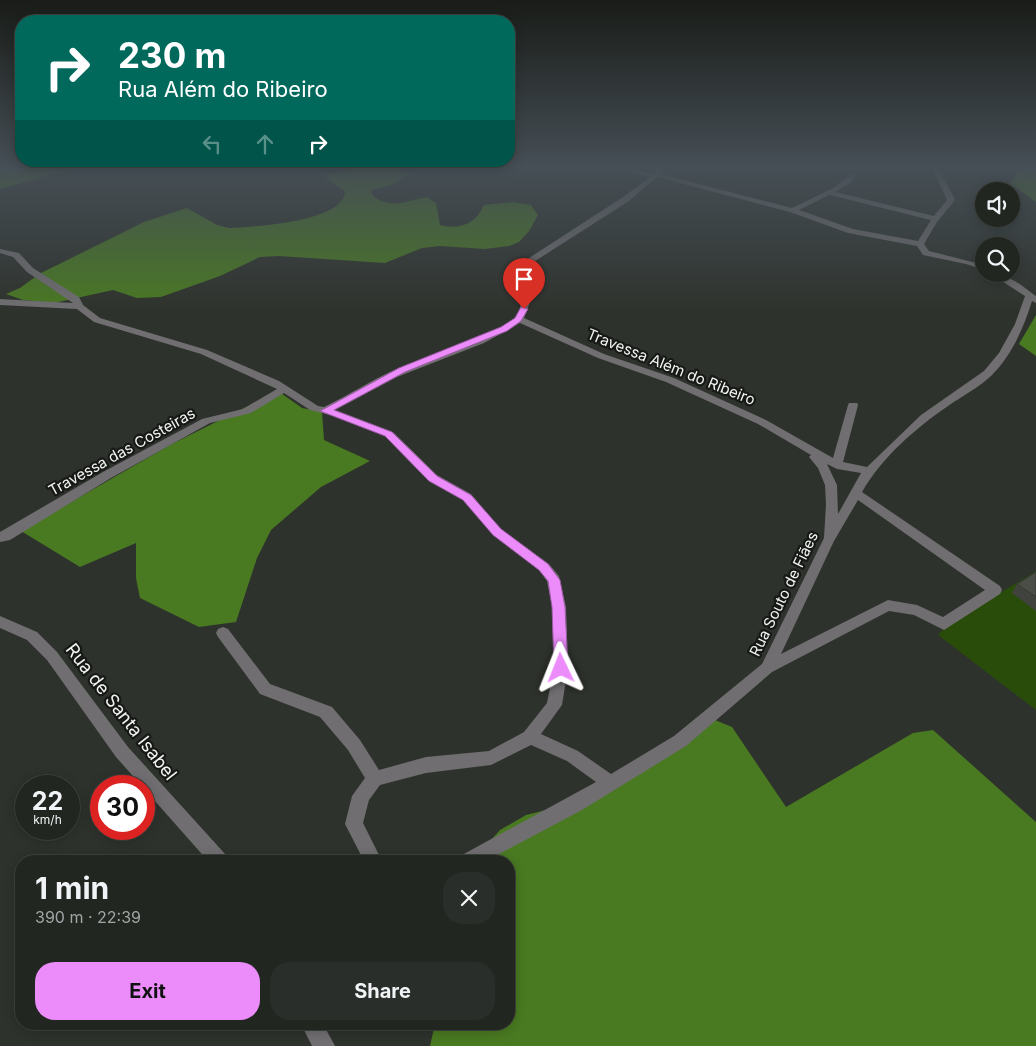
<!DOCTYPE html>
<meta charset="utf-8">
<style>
:root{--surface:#222621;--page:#2a2e2a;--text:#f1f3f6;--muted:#a2a5a5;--line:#3f433f;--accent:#ec8cfa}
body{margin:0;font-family:Inter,sans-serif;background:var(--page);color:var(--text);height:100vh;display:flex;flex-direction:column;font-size:19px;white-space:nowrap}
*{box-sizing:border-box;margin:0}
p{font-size:16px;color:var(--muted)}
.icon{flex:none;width:28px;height:28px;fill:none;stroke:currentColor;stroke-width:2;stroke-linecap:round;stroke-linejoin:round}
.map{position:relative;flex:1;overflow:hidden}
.details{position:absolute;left:15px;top:855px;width:500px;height:175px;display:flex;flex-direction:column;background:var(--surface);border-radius:20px;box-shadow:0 2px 12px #0003,0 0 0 1px var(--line)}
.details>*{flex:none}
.banner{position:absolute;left:15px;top:15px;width:500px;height:152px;border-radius:20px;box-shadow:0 2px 12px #0003,0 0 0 1px var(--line);background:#00695c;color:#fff;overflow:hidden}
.buttons{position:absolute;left:975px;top:182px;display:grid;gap:10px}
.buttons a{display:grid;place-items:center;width:45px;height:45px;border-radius:50%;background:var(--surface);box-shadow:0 2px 12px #0003,0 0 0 1px var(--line);font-size:25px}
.speed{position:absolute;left:15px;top:775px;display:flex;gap:10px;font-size:25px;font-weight:700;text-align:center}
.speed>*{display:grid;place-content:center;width:65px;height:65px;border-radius:50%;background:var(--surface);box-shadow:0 2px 12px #0003,0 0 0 1px var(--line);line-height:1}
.speed small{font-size:12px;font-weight:400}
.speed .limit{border:8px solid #d22;background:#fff;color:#111}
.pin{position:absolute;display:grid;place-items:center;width:42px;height:42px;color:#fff;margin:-51px -21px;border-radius:50% 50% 50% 0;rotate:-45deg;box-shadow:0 0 5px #0007}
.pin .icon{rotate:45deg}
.me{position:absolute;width:55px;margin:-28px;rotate:358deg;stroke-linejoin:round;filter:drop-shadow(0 0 4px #0008)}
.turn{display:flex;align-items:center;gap:18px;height:105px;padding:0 20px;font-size:22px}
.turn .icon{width:65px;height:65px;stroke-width:2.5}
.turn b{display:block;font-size:35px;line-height:42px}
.lanes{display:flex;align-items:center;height:48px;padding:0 20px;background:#0003;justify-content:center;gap:25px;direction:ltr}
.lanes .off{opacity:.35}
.round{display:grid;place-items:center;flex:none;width:52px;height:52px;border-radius:20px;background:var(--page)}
.overview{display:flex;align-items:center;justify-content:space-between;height:85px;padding:0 20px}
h1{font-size:30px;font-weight:700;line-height:38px}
.action{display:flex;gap:10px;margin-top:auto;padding:10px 20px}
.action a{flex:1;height:58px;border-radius:20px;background:var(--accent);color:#111;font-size:20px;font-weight:700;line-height:58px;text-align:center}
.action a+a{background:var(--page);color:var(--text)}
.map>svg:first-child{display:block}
.green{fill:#2a4c0b}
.forest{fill:#497921}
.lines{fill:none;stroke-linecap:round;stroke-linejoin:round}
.minor{fill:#706e70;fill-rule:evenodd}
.wall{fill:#40433d}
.building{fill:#4a4e47;stroke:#343732}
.route{fill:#ec8cfa;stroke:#995ba2}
.labels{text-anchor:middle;stroke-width:4.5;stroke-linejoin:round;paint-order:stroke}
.street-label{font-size:15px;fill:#f1f4f0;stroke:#171916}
.near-street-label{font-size:18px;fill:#f1f4f0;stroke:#171916}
</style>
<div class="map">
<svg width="1036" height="1046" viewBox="0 0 1036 1046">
<rect width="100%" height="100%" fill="#2e322c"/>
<path class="green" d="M 1036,571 L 1036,710 L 938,635 L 946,626 Z"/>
<path class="forest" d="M 0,167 L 80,167 L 0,189 Z
M 354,167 L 396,167 L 411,173 L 391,185 L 371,190 L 372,195 C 389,210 407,201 427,197 L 436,203 L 440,225 C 460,230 476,224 484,205 L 513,202 L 531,205 L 538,215 L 529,231 L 519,242 L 509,246 L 485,249 L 440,246 L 422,248 L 385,263 L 279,256 L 260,257 L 220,276 L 161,297 L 137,298 L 113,290 L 54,303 L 23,300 L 6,294 L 20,288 L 39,274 L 144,222 L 187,208 L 217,225 L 229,228 C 252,227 345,222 345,191 L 326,178 L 328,175 Z
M 1020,167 L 1036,167 L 1036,202 L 1011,184 Z
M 1036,315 L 1036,356 L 1019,344 Z
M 278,391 L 302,408 L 322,412 L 324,440 L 370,461 L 321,487 L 271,530 L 257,558 L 236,622 L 199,627 L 140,598 L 136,578 L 136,543 L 80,567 L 21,531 L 170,445 Z
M 710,718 L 732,727 L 786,807 L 913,733 L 933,730 L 1036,822 L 1036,1046 L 430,1046 L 435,1024 L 509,1024 L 509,861 L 475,861 L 475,858 L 500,830 L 526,815 L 558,807 Z"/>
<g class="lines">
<path class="minor" d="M 613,167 L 626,167 L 653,174 L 657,167 L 664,167 L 660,174 L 792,208 L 833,188 L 853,173 L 856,175 L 852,182 L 835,192 L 934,216 L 947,200 L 932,167 L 938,167 L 955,200 L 937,222 L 924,244 L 929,251 L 984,265 L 984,270 L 966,264 L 923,255 L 917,246 L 848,233 L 790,212 L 657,177 L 629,201 L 532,263 L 530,268 L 530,302 L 524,318 L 604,354 L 674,378 L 766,420 L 833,458 L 848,405 L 849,403 L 857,403 L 858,405 L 843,462 L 867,467 L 921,415 L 984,371 L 999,353 L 1015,324 L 1025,296 L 991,274 C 1008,273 1022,286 1036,296 L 1036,303 L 1032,301 C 1024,327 1012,355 992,375 C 980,387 962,396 948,406 C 916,428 882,457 862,492 L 1000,586 L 1002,590 L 1000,594 L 944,630 L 914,615 L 889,611 L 772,672 L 686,746 L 582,810 L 486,861 L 459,861 L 462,855 L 596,782 L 567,761 L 531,745 L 491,765 L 426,773 L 380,785 L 369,800 L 363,823 L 382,861 L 364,861 L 345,824 L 352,796 L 365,778 L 348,750 L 320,717 L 260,694 L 218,637 L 216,633 L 218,629 L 223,627 L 228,629 L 270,684 L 332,707 L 360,740 L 379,770 L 426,757 L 489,751 L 524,732 L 547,703 L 554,668 L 552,607 L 547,581 L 539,570 L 493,535 L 463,500 L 429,481 L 385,436 L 338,417 L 310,410 L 284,393 L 251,413 L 210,423 L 111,478 L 10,540 L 0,542 L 0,532 L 103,472 L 202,419 L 243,409 L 277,389 L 201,354 L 94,322 L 77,309 L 0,305 L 0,299 L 73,303 L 27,272 L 13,257 L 0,253 L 0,249 L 19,253 L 33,268 L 79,297 L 83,305 L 100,318 L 207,350 L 279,381 L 318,406 L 324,407 C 349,395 373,379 399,368 C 426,356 501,339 516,316 C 528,299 516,277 526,260 L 623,197 L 650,177 ZM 829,195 L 830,195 L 931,220 L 918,241 L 853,229 L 799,210 ZM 520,323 L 598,358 L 666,382 L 758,424 L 811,455 L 809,457 L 818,468 L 825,485 L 826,504 L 824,538 L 762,664 L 674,736 L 611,774 L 578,751 L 541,734 L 562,705 L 568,668 L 566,607 L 559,576 L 549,564 L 501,529 L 471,494 L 437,475 L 393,432 L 335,410 L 397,377 L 484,343 ZM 827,464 L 837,469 L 861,473 L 838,514 L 837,485 ZM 858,500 L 985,590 L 943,617 L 917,605 L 888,600 L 781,654 L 834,541 Z
M 0,616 L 37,632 L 57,652 L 128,747 L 226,855 L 229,861 L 208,861 L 116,757 L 47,660 L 27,640 L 0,628 Z
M 301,1024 L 323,1024 L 335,1046 L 312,1046 Z"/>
</g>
<path class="wall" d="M 1036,572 L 1036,611 L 1012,593 L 1017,584 Z"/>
<path class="building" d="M 1036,572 L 1036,597 L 1017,584 Z"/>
<linearGradient id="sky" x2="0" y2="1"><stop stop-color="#191c18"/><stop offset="0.53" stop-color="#464f56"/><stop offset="1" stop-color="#464f56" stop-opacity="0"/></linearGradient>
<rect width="1036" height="314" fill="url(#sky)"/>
<path class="route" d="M 521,307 L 528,309 L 521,321 L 507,331 L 405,372 L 334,410 L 392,432 L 437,476 L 471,495 L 501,529 L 548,564 L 560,580 L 565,607 L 568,668 L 566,672 L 556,672 L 554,668 L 552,607 L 548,581 L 539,570 L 493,535 L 463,500 L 429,481 L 385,436 L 320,411 L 399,368 L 501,327 L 515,318 Z"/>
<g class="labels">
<g class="street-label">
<text transform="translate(671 367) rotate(22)" y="5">Travessa Além do Ribeiro</text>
<text transform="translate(122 452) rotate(-29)" y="5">Travessa das Costeiras</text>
<text transform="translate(784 594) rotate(-64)" y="5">Rua Souto de Fiães</text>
</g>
<g class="near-street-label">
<text transform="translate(121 712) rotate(52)" y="6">Rua de Santa Isabel</text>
</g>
</g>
</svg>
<div class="buttons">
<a><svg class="icon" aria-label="sound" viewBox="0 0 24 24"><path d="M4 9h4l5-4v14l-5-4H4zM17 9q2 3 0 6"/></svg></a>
<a><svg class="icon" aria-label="search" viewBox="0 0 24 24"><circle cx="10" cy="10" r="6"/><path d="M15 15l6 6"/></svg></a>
</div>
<div class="speed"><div>22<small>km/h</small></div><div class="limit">30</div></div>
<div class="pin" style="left:524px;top:309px;background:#d93025"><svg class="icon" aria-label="arrive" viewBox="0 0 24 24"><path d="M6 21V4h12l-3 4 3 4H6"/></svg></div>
<svg class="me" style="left:561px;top:668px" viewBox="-20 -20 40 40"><path d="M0-17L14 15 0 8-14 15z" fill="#ec8cfa" stroke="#fff" stroke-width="4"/></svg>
<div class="banner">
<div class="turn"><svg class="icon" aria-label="right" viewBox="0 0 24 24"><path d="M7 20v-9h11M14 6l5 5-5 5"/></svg><div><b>230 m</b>Rua Além do Ribeiro</div></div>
<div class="lanes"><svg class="icon off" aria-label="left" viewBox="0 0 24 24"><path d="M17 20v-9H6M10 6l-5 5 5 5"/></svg><svg class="icon off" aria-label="ahead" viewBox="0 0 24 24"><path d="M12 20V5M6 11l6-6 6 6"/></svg><svg class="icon" aria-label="right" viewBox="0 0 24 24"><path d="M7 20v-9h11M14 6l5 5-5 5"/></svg></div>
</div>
<section class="details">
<div class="overview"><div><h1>1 min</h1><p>390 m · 22:39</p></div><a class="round"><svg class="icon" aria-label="close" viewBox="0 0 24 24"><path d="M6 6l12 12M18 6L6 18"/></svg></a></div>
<div class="action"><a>Exit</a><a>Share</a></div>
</section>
</div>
